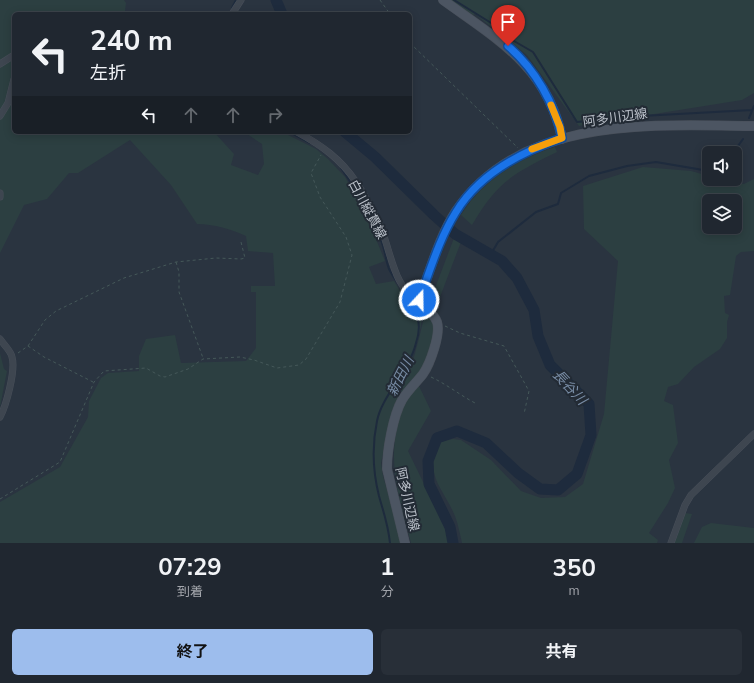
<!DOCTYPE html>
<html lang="ja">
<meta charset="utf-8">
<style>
:root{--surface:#202730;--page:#282f38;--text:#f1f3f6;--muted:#a2a5ab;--line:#3d444c;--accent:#9dbded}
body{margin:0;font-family:"Nunito Sans","Noto Sans JP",sans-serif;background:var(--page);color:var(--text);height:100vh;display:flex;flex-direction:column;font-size:15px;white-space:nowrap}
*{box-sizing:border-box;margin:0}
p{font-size:13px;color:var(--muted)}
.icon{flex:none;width:22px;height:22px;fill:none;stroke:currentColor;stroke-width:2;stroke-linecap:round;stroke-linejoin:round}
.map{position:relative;height:543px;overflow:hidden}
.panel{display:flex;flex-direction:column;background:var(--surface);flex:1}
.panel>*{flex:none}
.hud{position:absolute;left:12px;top:12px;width:400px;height:122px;border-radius:6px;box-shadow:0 2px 10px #0003,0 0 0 1px var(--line);background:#202730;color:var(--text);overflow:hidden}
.buttons{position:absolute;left:702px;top:146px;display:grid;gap:8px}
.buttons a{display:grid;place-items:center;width:40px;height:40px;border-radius:6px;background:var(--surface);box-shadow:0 2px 10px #0003,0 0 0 1px var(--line);font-size:20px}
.pin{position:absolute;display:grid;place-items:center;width:34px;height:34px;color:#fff;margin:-41px -17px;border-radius:50% 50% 50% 0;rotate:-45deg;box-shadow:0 0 4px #0007}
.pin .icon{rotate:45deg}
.me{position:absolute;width:44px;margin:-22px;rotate:21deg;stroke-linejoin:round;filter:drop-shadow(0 0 3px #0008)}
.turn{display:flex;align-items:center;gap:14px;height:84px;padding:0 12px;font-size:18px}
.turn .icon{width:52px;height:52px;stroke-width:2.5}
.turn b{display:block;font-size:28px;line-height:34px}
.lanes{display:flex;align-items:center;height:38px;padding:0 12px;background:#0003;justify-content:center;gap:20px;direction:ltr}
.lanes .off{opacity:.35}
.eta{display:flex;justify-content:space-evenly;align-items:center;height:68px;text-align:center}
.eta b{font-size:24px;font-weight:700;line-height:28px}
.button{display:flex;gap:8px;margin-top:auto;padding:8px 12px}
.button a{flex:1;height:46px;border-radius:6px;background:var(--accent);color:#111;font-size:16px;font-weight:700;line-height:46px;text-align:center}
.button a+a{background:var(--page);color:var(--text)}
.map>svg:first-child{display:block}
.green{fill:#2c3f41;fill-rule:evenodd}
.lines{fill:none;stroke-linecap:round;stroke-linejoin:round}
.stream{stroke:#1e2b3d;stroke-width:2}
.river{stroke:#1e2b3d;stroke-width:11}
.street-casing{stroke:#484f59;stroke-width:7}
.secondary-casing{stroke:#484f59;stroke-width:10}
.path{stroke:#455859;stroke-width:1;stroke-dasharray:3 3;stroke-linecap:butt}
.street{stroke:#3e4650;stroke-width:6}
.secondary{stroke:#4c5562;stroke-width:9}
.route-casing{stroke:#114b97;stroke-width:10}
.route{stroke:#1a73e8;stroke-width:7}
.slow{stroke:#f59e0b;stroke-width:7}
.labels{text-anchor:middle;stroke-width:4;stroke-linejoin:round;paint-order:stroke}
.street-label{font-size:13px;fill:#bbc1ca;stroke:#232b35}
.water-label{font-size:14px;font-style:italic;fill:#788ca5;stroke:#232b35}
</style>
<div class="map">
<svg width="754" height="543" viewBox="0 0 754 543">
<rect width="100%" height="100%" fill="#2a3440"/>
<path class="green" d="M 0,0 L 124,0 L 126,3 L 125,11 L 113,14 L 14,14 L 14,132 L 214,132 L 234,154 L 231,165 L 258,175 L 264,164 L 262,144 L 244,132 L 282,132 L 316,149 L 328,159 L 345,177 L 366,215 L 385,261 L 369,267 L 376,284 L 394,281 L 408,304 L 423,314 L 418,340 L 409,367 L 401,380 L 399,394 L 389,424 L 381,463 L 383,476 L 402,543 L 0,543 L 0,502 L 60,467 L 88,417 L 89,401 L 101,378 L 108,373 L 139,371 L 139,356 L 146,339 L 175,335 L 181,363 L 246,361 L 256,348 L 256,292 L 251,292 L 251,286 L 275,286 L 273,253 L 248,251 L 246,236 C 231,229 214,224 197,224 L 171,185 L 130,140 L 78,173 L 69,173 L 47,199 L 24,205 L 0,253 Z
M 450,0 L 754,0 L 754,93 L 742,100 L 579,126 L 527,55 L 475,14 L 473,15 Z
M 555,147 L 557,152 C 514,173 497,182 472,225 L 461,215 C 482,181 517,159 555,147 Z
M 643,167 L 691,171 L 709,176 L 709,179 L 724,179 L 744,184 L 754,179 L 754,251 L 741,252 L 736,256 L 730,295 L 724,296 L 725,313 L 729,315 L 727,322 L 727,338 L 720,349 L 694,367 L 678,384 L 668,387 L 664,401 L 673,405 L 678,443 L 669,460 L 675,488 L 668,503 L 649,533 L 658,540 L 657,543 L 462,543 C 460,534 458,524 455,516 C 443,487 423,476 440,442 L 453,439 L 461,440 L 491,460 L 521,491 L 541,498 L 565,497 L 583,484 L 604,414 L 618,261 L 584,229 L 583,186 ZM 709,201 L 735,201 L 735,227 L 709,227 Z
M 454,238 L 461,242 L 435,310 L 429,304 Z
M 425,311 L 432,321 L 434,330 L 427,359 L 422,369 L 401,393 C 402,381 408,375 412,364 C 417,346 422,329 425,311 Z
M 0,353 L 4,369 L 7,371 L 0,407 Z
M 418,384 L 431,411 L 408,451 L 444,525 L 449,543 L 411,543 C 398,493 384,456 404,405 C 407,398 413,391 418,384 Z
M 685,513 L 692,514 L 682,543 L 674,543 Z
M 711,523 L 754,528 L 754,543 L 694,543 L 702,527 Z"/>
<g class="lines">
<path class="stream" d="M 454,0 L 496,26 L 514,41 L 533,52 L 577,122 L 641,116 L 752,110
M 232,8 L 236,0
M 749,118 L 754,106
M 290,132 L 310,143
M 733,153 L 743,139
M 341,168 C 357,191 372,216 382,243 C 385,251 386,261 389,269 C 397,285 412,299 417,316 C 420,324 419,334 416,343 C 409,372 382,395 377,421 C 372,445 373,472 379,496 C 384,514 388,524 390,543
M 491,254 L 498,242 L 536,212 L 558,204 L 561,193 L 589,176 L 627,166 L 656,162 L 709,171"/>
<path class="river" d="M 276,0 L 282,14
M 345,132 L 375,157 L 434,215 L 455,234 L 502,261 L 517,278 L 534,310 L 538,336 L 550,365 L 589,404 L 591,435 L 577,474 L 558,490 L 540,489 L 518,473 L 486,443 L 457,431 L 437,438 L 428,461 L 429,484 L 450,527 L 453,543"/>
<g class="street-casing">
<path id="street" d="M 232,14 L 241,0
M 0,64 L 14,55
M 0,116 L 8,103 L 14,79
M 297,132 C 321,145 341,159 356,182 C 366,197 376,215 382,231 C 391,253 395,291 419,300
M 0,193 L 0,197
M 0,339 C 4,345 11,351 12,357 C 16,370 6,406 0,417
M 671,543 L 685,505 L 691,495 L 754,434"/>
</g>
<g class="secondary-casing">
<path id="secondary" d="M 443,0 C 497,39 548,67 562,139
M 405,543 L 387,469 C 387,450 393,416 402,400 C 408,390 416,383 423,374 C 430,364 441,334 437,322 C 434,314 425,307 419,300 C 430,271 439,237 456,211 C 521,115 653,125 754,126"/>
</g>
<path class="path" d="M 380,0 L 390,14
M 410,43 L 518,148
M 176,262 L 179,272 L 179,292 L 203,358
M 445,326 L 460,333 L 504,346 L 529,391 L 524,414
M 28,346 L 45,320 L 56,311 L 124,278 L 176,262 L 216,258 L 241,259 L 245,258 L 241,242
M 18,353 L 28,346 L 44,357 L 93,382
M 431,377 C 448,385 461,396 477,404
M 0,499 L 60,462 L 94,382 L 104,371 L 146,368 L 160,376 L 165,377 L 188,369 L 203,359 L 240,357 L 254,360 L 277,368 L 299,365 L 306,359 L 340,302 L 352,255 L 346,237 L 320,197 L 311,173 L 321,155"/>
<use href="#street" class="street"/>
<use href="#secondary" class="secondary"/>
</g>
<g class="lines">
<g class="route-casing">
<path id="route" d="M 419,300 C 430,271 439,239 456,212 C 479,174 521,152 562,138 C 555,104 535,69 508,46"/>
</g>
<use href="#route" class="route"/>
<path class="slow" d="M 532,149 L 562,138 L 560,127 L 551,105"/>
</g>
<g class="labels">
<g class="street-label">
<text transform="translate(615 117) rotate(-8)" y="5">阿多川辺線</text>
<text transform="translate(368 209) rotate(62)" y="5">白川縦貫線</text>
<text transform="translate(408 499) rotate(77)" y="5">阿多川辺線</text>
</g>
<g class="water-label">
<text transform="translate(400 376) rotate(-63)" y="5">新田川</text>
<text transform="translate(570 387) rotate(47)" y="5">長谷川</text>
</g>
</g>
</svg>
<div class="buttons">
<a><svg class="icon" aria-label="sound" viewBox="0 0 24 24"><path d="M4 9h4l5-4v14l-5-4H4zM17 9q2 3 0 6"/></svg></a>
<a><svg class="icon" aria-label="layers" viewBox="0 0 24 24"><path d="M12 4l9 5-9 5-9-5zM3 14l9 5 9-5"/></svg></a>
</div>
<div class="pin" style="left:508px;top:46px;background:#d93025"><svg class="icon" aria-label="arrive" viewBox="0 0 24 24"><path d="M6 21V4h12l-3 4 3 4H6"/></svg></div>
<svg class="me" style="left:419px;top:300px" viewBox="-20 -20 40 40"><circle r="17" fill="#1a73e8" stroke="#fff" stroke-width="3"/><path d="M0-11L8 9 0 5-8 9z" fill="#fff"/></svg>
<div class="hud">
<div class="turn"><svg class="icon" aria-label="left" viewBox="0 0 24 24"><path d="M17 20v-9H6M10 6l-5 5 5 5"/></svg><div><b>240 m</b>左折</div></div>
<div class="lanes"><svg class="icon" aria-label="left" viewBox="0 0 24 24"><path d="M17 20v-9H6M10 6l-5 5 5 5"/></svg><svg class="icon off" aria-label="ahead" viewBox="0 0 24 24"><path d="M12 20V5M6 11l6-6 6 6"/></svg><svg class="icon off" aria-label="ahead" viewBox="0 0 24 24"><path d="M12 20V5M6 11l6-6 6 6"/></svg><svg class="icon off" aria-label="right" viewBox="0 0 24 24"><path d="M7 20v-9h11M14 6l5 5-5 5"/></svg></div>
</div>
</div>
<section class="panel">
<div class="eta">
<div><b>07:29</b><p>到着</p></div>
<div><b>1</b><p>分</p></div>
<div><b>350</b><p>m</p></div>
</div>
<div class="button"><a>終了</a><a>共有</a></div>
</section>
